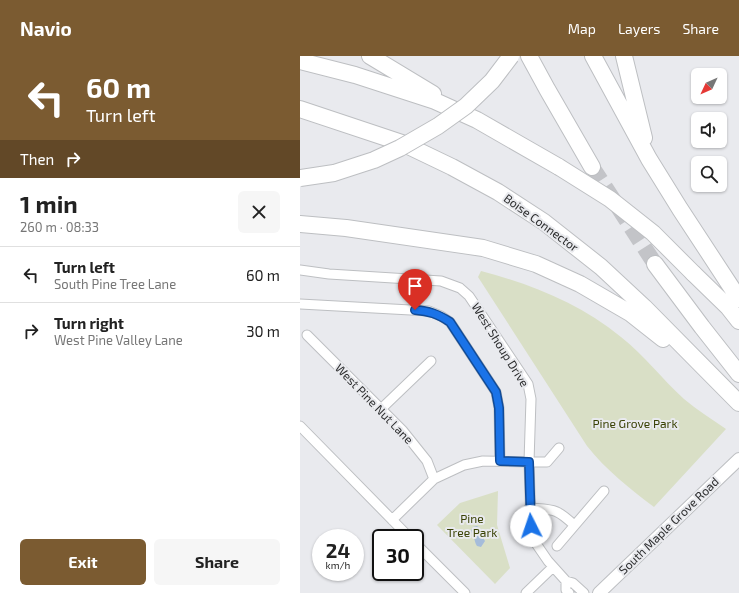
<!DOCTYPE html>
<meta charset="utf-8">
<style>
:root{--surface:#fff;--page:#f6f6f6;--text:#222;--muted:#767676;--line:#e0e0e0;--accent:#7b5b31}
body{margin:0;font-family:"Exo 2",sans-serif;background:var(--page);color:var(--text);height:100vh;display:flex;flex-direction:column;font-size:15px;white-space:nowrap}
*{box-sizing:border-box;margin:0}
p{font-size:13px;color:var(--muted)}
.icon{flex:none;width:22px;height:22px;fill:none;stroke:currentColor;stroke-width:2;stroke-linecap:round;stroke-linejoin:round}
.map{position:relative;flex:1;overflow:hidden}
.side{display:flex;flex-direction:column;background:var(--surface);width:300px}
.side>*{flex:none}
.banner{background:#7b5b31;color:#fff;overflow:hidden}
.needle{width:26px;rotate:226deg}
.tools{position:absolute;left:391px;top:12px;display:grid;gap:8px}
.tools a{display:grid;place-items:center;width:36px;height:36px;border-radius:6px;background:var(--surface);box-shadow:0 1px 3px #0004;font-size:20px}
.speed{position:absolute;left:12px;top:473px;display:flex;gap:8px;font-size:20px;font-weight:700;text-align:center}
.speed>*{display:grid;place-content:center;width:52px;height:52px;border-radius:50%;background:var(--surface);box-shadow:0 1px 3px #0004;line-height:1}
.speed small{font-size:10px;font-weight:400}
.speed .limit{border:2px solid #111;border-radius:6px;background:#fff;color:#111}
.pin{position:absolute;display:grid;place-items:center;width:34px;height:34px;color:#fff;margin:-41px -17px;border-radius:50% 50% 50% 0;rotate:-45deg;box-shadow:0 0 4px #0007}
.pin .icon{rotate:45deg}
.me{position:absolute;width:44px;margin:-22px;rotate:356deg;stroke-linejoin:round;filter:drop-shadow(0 0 3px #0008)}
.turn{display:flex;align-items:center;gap:14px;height:84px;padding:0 20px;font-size:18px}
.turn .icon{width:52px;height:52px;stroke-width:2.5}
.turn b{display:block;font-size:28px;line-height:34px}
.then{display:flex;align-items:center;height:38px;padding:0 20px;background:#0003;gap:8px;font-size:15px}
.round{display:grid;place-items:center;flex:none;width:42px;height:42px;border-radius:6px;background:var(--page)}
.summary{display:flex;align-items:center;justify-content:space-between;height:68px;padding:0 20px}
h1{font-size:24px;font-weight:700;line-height:30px}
.button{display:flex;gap:8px;margin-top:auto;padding:8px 20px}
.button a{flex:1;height:46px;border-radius:6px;background:var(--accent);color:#fff;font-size:16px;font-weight:700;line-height:46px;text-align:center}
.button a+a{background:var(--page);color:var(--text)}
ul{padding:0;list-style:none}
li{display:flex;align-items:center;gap:12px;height:56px;padding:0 20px;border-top:1px solid var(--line)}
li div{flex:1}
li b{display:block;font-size:15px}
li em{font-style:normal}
header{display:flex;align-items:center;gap:24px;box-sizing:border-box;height:56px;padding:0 20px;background:var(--accent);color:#fff}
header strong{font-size:19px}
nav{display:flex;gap:22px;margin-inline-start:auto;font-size:14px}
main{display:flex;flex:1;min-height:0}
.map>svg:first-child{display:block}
.green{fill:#d9dfc6}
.water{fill:#a5bcda}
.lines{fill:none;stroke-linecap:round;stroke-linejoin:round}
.highway-tunnel{stroke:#c3c4c8;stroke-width:16;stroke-dasharray:16 8;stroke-linecap:butt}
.street-casing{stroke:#bdbfc2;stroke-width:11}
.secondary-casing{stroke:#bdbfc2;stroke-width:14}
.highway-casing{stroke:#bdbfc2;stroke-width:18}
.street{stroke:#fff;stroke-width:9}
.secondary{stroke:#fff;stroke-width:12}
.highway{stroke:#fff;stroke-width:16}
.highway-bridge-casing{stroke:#bdbfc2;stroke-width:18;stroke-linecap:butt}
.highway-bridge{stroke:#fff;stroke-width:16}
.route-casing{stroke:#114b97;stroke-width:10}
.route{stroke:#1a73e8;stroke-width:7}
.labels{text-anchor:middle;stroke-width:4;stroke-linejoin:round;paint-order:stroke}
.street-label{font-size:12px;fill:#2d2e2f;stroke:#e9eaee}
.park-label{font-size:12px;fill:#394104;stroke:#e9eaee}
</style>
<header>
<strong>Navio</strong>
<nav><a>Map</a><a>Layers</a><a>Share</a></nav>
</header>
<main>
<section class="side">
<div class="banner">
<div class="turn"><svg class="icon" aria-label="left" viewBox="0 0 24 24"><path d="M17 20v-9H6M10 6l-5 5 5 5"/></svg><div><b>60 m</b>Turn left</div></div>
<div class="then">Then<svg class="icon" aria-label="right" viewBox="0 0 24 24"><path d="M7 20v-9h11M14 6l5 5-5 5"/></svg></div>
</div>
<div class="summary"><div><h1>1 min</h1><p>260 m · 08:33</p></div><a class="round"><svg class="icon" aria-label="close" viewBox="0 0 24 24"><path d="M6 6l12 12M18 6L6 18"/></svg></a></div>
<ul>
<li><svg class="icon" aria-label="left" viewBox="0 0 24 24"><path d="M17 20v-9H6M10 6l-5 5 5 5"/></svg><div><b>Turn left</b><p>South Pine Tree Lane</p></div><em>60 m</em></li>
<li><svg class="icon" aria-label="right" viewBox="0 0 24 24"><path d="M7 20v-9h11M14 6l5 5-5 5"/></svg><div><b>Turn right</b><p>West Pine Valley Lane</p></div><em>30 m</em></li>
</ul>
<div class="button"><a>Exit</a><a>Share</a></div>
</section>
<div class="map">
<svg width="439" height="537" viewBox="0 0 439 537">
<rect width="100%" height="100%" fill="#e9eaee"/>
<path class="green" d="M 181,215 C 231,228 281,248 321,281 C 344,299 362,323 384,343 C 397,354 412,363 426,373 L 354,451 C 330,433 306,414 287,390 L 178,221 Z
M 198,435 L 197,469 L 210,512 L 195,528 L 137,469 L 160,447 Z"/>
<path class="water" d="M 177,470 L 181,473 L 182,480 L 185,485 L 181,491 L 177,490 C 175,487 175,485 174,482 C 172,477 169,476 173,471 Z"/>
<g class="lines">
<path class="highway-tunnel" d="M 292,111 L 355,208"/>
<g class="street-casing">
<path id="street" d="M 0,214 L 29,218 L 141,225 L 160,232 L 169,240 L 228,328 L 231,343 L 229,406 L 231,470 L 237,489 L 248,505 L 266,525
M 0,248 L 129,255 L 141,260 L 150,266 L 196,336 L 199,352 L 200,405
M 7,279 L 103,375 L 127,405 L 134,423
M 81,353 L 131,305
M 0,370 L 110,482
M 229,452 C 254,454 256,452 274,469
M 92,464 L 134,423 L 164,409 L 183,405 L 229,406 L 247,406 L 259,392
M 115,487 L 165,537
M 257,490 L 304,435
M 226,537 L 253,511
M 269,537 L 266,534 L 266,525 L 273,527 L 284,537"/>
</g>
<g class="secondary-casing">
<path id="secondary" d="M 299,537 L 439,403"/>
</g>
<g class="highway-casing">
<path id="highway" d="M 70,0 L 133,38
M 229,0 L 247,33 L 292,111
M 293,0 L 349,103 L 380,153 L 439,243
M 324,0 L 344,82
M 0,5 L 55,19 L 135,45 L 177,64 L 259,111
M 0,53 L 102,87 L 152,111 L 198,136 L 244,166 L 301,211 L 344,251 L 439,347
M 0,168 L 46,172 L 183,192 L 236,208 L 280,228 L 330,257 L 363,283
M 355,208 L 402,271 L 439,318
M 393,217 L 428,251 L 439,265"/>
</g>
<use href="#street" class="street"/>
<use href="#secondary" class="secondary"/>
<use href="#highway" class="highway"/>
<g class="highway-bridge-casing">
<path id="highway-bridge" d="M 259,111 L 310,143 L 353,177 L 393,217
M 0,122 L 34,117 L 74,104 L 100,92 L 138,70 L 166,50 L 192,25 L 211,0"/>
</g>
<use href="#highway-bridge" class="highway-bridge"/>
</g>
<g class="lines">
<g class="route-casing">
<path id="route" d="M 115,254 C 129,255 138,258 150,266 L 196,336 L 199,352 L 200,405 L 229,406 L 231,470"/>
</g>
<use href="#route" class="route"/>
</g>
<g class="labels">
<g class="street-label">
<text transform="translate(241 167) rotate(36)" y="4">Boise Connector</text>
<text transform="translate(200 289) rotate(58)" y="4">West Shoup Drive</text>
<text transform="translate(74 348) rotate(46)" y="4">West Pine Nut Lane</text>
<text transform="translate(369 470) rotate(-44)" y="4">South Maple Grove Road</text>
</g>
<g class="park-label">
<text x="335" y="372">Pine Grove Park</text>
<text x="172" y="467">Pine<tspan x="172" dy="14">Tree Park</tspan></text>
</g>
</g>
</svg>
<div class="tools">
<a><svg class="needle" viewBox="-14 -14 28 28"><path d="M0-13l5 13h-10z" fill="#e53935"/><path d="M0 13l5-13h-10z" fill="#767676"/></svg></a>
<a><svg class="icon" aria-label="sound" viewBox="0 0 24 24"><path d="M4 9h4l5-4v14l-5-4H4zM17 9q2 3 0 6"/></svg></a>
<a><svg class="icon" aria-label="search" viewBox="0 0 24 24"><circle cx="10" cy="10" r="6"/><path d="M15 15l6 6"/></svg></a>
</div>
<div class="speed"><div>24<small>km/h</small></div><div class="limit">30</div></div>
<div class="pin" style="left:115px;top:254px;background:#d93025"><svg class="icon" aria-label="arrive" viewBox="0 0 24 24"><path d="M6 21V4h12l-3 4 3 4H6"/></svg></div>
<svg class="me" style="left:231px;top:470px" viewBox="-20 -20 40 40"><circle r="19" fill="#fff"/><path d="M0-13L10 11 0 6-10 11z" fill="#1a73e8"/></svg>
</div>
</main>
